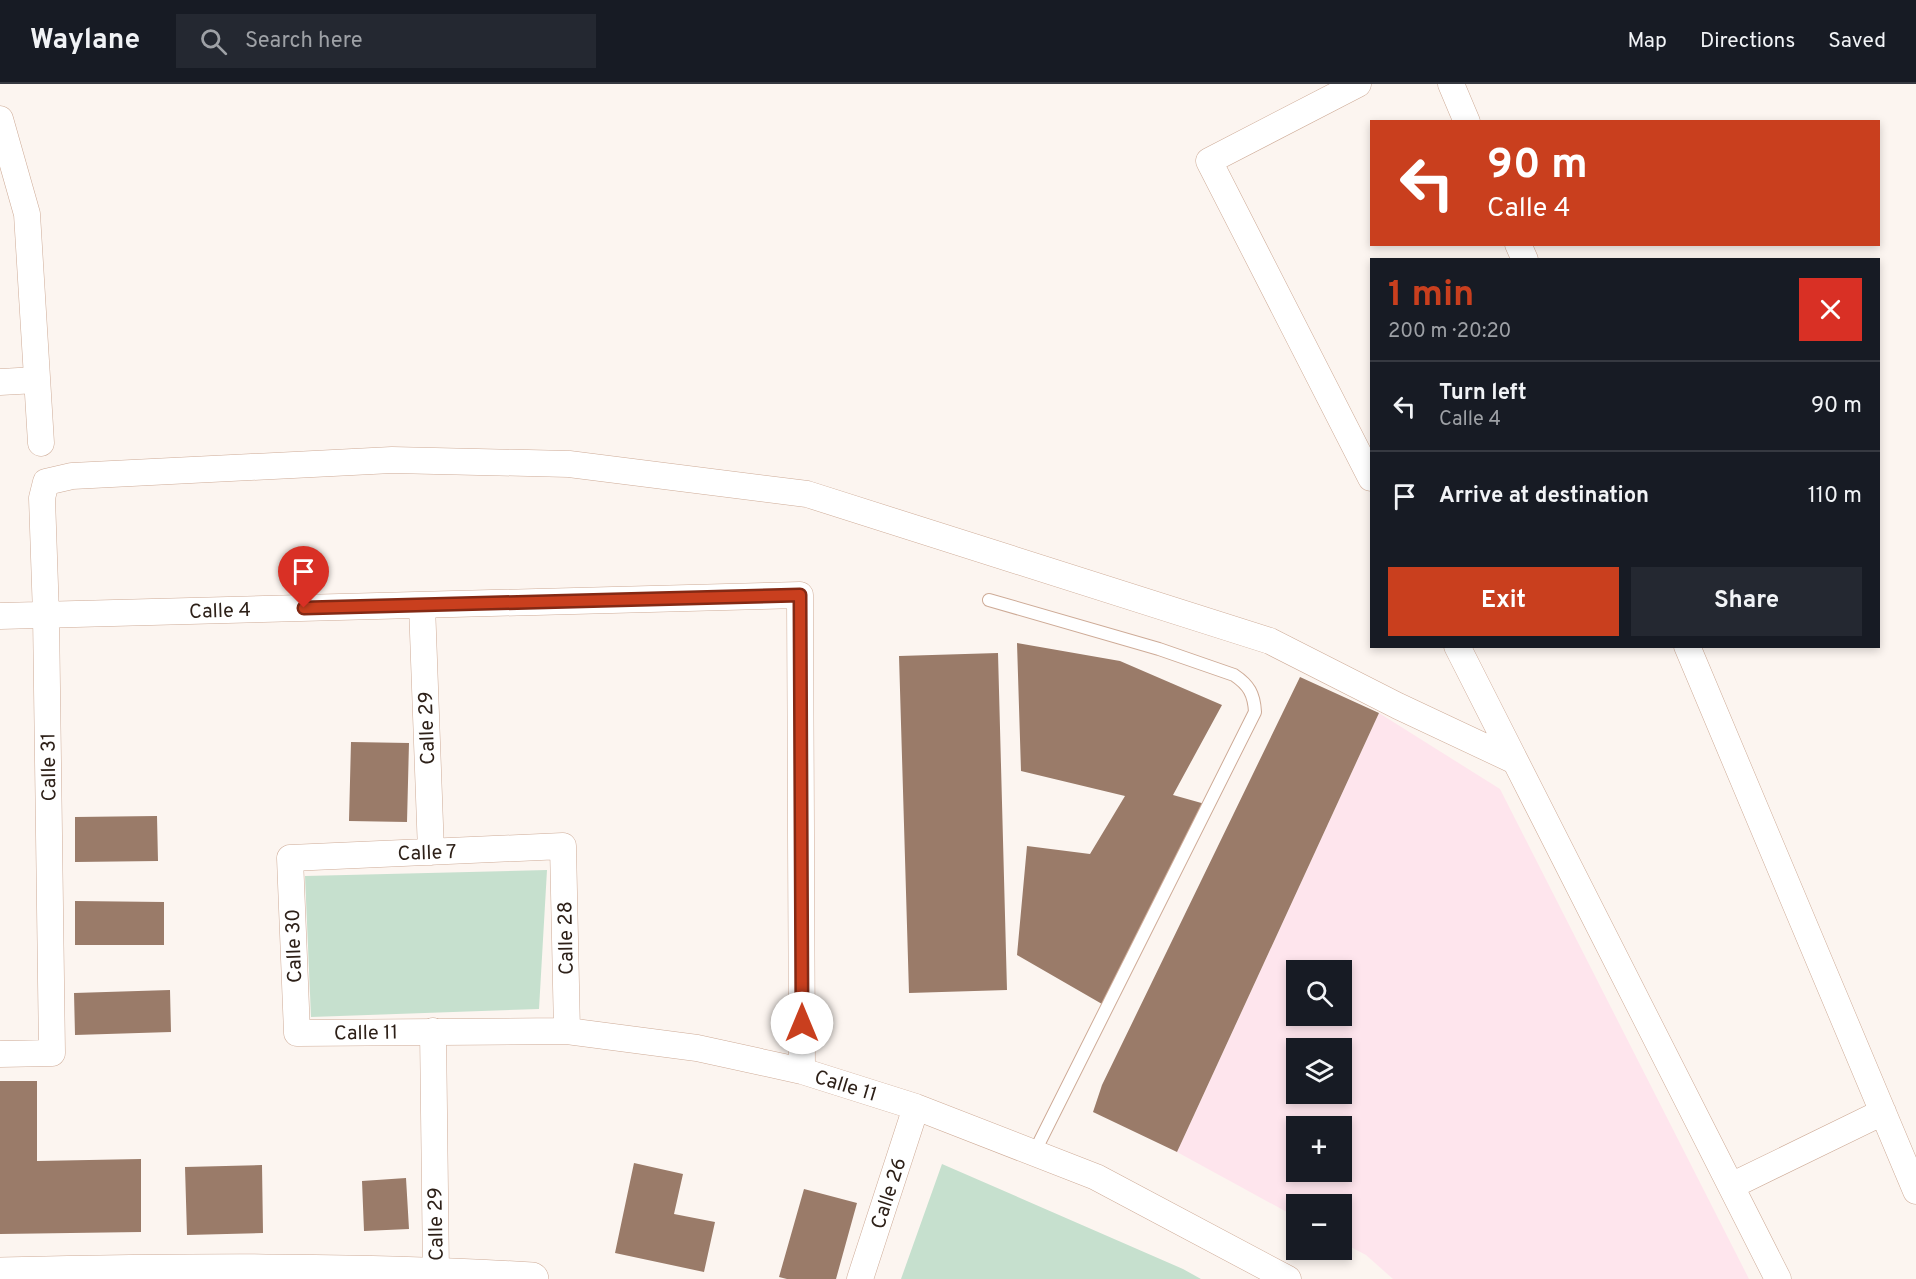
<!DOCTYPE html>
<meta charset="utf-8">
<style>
:root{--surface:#171b24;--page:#242831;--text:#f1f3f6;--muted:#9ea1a6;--line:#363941;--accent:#c93f1e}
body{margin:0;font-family:Overpass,sans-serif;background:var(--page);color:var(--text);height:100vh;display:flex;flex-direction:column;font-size:22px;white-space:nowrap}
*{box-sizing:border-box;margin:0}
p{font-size:20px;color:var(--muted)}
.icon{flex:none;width:33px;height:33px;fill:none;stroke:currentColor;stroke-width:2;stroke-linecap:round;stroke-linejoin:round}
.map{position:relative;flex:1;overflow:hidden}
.drawer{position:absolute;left:1370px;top:174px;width:510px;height:390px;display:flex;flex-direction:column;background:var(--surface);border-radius:0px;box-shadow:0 3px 9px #0003}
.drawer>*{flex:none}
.banner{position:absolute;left:1370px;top:36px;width:510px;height:126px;border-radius:0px;box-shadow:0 3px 9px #0003;background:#c93f1e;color:#fff;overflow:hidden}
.buttons{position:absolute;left:1286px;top:876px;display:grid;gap:12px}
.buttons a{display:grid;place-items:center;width:66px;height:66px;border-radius:0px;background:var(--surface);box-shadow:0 3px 9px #0003;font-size:30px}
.pin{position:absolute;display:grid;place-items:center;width:51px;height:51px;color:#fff;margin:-62px -26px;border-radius:50% 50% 50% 0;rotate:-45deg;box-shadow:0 0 6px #0007}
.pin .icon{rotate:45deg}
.me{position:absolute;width:66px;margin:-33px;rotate:0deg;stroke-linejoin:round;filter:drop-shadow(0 0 4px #0008)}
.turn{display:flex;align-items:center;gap:21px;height:126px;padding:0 18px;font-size:27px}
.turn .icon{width:78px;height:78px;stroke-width:2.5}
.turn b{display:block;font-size:42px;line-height:51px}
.round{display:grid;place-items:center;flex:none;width:63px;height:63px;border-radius:0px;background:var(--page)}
.head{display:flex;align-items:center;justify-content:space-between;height:102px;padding:0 18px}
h1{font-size:36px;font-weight:700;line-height:45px;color:var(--accent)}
.cta{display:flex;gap:12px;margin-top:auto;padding:12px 18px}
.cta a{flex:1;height:69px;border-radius:0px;background:var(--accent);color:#fff;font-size:24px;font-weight:700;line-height:69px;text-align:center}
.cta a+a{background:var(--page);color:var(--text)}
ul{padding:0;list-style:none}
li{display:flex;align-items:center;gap:18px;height:90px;padding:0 18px;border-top:2px solid var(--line)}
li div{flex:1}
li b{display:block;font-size:22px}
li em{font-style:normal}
header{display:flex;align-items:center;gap:36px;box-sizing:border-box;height:84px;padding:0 30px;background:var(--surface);border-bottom:2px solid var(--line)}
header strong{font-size:28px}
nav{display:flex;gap:33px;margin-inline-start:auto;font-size:21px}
.search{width:420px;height:54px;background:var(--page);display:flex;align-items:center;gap:15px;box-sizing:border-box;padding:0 21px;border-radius:0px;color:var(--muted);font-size:22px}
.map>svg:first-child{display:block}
.education{fill:#fee5ed;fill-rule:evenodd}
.green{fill:#c6e0ce}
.building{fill:#9a7b69}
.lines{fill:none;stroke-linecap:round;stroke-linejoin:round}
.service-casing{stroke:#ceab97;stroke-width:14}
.minor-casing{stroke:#ceab97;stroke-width:27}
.primary-casing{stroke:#ceab97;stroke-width:34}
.service{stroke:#fff;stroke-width:12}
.minor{stroke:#fff;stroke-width:26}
.primary{stroke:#fff;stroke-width:33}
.route-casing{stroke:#832914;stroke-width:15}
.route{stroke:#c93f1e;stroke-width:10}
.labels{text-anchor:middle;stroke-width:6;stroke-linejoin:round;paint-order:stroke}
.street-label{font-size:20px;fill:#2d2018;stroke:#fff}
</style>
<header>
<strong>Waylane</strong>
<div class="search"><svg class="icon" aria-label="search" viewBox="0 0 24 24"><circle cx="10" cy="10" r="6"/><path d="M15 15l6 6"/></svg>Search here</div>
<nav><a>Map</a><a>Directions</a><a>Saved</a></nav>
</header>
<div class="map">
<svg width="1916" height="1195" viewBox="0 0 1916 1195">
<rect width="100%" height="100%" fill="#fcf5f0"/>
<path class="education" d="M 1379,629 L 1500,705 L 1749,1195 L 1393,1195 L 1366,1171 L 1341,1158 L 1341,1120 L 1296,1120 L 1296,1133 L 1177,1068 ZM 1296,886 L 1341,886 L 1341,932 L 1296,932 ZM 1296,964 L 1341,964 L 1341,1010 L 1296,1010 ZM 1296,1042 L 1341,1042 L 1341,1088 L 1296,1088 Z"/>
<path class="green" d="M 547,786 L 539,925 L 311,933 L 305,792 Z
M 942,1080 L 1183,1185 L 1201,1195 L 901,1195 Z"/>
<path class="building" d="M 1017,559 L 1120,577 L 1222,621 L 1173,711 L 1205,720 L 1102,920 L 1017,871 L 1027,762 L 1090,770 L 1125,712 L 1021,687 Z
M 998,569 L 1007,906 L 909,909 L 899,572 Z
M 1300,593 L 1379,629 L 1177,1068 L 1093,1028 L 1102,1001 Z
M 351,658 L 409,659 L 407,738 L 349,737 Z
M 157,732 L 158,777 L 75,778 L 75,733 Z
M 75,817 L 164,818 L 164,861 L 75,861 Z
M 170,906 L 171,948 L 75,951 L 74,909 Z
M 0,997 L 37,997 L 37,1077 L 141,1075 L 141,1148 L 0,1150 Z
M 634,1079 L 683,1090 L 674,1130 L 715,1138 L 704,1188 L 615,1169 Z
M 262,1081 L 263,1149 L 187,1151 L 185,1083 Z
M 406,1094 L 409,1145 L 364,1147 L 362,1097 Z
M 804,1105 L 857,1119 L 836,1195 L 787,1195 L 779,1193 Z"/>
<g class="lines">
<g class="service-casing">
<path id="service" d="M 989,516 L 1159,565 L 1234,591 C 1249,601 1254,610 1255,628 L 1034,1069"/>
</g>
<g class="minor-casing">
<path id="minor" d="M 1358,0 L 1209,77 L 1371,394
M 1451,0 L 1467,38
M 0,35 L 27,130 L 41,359
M 1518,160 L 1525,176
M 0,298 L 37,296
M 422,521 L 431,768
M 0,532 L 800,511 L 802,987
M 1457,562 L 1778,1195
M 1687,562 L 1916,1107
M 433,947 L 436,1189
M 567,947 L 563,762 L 290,774 L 297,949 L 567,947 L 697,964 L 802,987 L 916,1023 L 1096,1093 L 1288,1195
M 0,970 L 52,969 L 46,531 L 42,414 L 46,398 L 72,392 L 392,376 L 569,380 L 807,410 L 1270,557 L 1398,622 L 1515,677
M 1731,1102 L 1883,1028
M 860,1195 L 916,1023"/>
</g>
<g class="primary-casing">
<path id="primary" d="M 0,1190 C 177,1186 355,1184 532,1195"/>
</g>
<use href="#service" class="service"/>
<use href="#minor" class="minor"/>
<use href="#primary" class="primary"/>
</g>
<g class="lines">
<g class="route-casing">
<path id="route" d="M 304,524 L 800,511 L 802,939"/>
</g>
<use href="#route" class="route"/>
</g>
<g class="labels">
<g class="street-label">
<text transform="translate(220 526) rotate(-2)" y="7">Calle 4</text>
<text transform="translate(426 644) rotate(-92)" y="7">Calle 29</text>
<text transform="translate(48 683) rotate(-91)" y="7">Calle 31</text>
<text transform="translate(427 768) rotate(-2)" y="7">Calle 7</text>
<text transform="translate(565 854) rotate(-91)" y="7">Calle 28</text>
<text transform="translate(293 862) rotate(-92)" y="7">Calle 30</text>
<text transform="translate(366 948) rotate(-1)" y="7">Calle 11</text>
<text transform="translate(846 1001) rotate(17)" y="7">Calle 11</text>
<text transform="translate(888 1109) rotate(-72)" y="7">Calle 26</text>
<text transform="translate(435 1140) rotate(-91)" y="7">Calle 29</text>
</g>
</g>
</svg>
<div class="buttons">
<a><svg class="icon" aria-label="search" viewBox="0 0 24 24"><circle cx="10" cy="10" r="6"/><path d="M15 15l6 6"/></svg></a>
<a><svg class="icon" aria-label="layers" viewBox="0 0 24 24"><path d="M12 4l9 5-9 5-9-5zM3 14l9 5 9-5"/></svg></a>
<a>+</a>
<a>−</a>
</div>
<div class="pin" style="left:304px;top:524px;background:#d93025"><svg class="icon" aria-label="arrive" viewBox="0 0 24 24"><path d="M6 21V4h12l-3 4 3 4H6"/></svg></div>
<svg class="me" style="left:802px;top:939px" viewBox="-20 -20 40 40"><circle r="19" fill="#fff"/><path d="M0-13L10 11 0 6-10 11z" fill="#c93f1e"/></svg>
<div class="banner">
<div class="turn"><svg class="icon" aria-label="left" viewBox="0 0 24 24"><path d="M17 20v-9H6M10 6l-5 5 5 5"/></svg><div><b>90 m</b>Calle 4</div></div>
</div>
<section class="drawer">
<div class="head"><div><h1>1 min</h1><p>200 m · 20:20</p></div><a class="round" style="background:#d93025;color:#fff"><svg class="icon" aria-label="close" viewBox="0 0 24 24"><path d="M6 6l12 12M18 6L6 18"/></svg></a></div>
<ul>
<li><svg class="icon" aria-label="left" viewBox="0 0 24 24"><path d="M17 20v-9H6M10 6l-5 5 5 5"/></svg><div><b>Turn left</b><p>Calle 4</p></div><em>90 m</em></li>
<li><svg class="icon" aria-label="arrive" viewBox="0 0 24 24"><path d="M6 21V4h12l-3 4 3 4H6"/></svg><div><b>Arrive at destination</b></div><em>110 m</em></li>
</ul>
<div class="cta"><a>Exit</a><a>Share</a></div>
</section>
</div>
